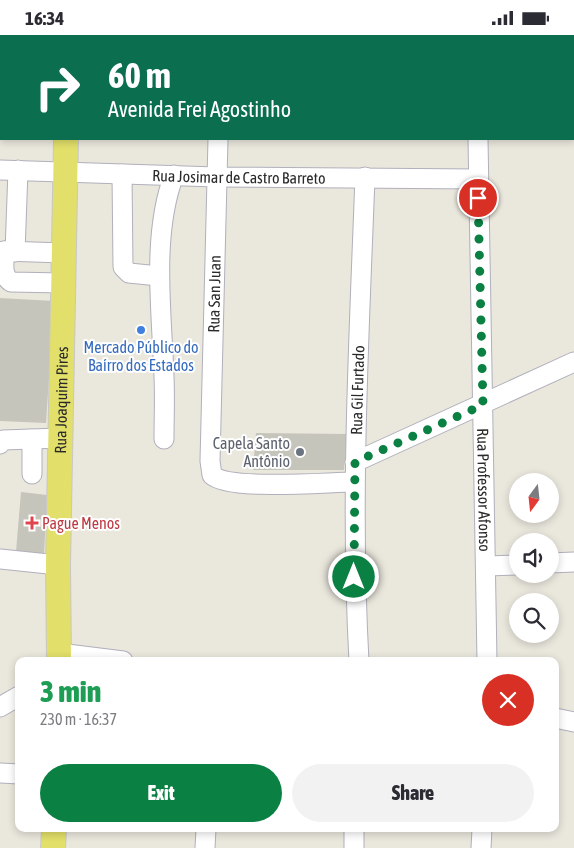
<!DOCTYPE html>
<meta charset="utf-8">
<style>
:root{--surface:#fff;--page:#f2f2f3;--text:#2b2b33;--muted:#7c7c81;--accent:#0b8043}
body{margin:0;font-family:"Asap Condensed",sans-serif;background:var(--page);color:var(--text);height:100vh;display:flex;flex-direction:column;font-size:19px;white-space:nowrap}
*{box-sizing:border-box;margin:0}
p{font-size:16px;color:var(--muted)}
.icon{flex:none;width:28px;height:28px;fill:none;stroke:currentColor;stroke-width:2;stroke-linecap:round;stroke-linejoin:round}
.map{position:relative;flex:1;overflow:hidden}
.drawer{position:absolute;left:15px;top:622px;width:544px;height:175px;display:flex;flex-direction:column;background:var(--surface);border-radius:10px;box-shadow:0 2px 8px #0003}
.drawer>*{flex:none}
.guide{position:absolute;left:0px;top:0px;width:575px;height:105px;box-shadow:0 2px 8px #0003;background:#0b6e4f;color:#fff;overflow:hidden}
.needle{width:32px;rotate:195deg}
.controls{position:absolute;left:509px;top:438px;display:grid;gap:10px}
.controls a{display:grid;place-items:center;width:50px;height:50px;border-radius:50%;background:var(--surface);box-shadow:0 2px 8px #0003;font-size:25px}
.pin{position:absolute;display:grid;place-items:center;width:42px;height:42px;color:#fff;margin:-21px;border:2px solid #fff;border-radius:50%;box-shadow:0 1px 5px #0007}
.me{position:absolute;width:55px;margin:-28px;rotate:0deg;stroke-linejoin:round;filter:drop-shadow(0 0 4px #0008)}
.turn{display:flex;align-items:center;gap:18px;height:105px;padding:0 25px;font-size:22px}
.turn .icon{width:65px;height:65px;stroke-width:2.5}
.turn b{display:block;font-size:35px;line-height:42px}
.round{display:grid;place-items:center;flex:none;width:52px;height:52px;border-radius:26px;background:var(--page)}
.overview{display:flex;align-items:center;justify-content:space-between;height:85px;padding:0 25px}
h1{font-size:30px;font-weight:800;line-height:38px;color:#1e9e55}
.cta{display:flex;gap:10px;margin-top:auto;padding:10px 25px}
.cta a{flex:1;height:58px;border-radius:30px;background:var(--accent);color:#fff;font-size:20px;font-weight:800;line-height:58px;text-align:center}
.cta a+a{background:var(--page);color:var(--text)}
.status{display:flex;justify-content:space-between;align-items:center;height:35px;padding:0 25px;background:var(--surface);direction:ltr}
.status svg{height:14px;fill:currentColor}
.map>svg:first-child{display:block}
.building{fill:#c6c5bb}
.lines{fill:none;stroke-linecap:round;stroke-linejoin:round}
.minor-casing{stroke:#b1b0bc;stroke-width:21}
.major-casing{stroke:#c8c8c8;stroke-width:26}
.minor{stroke:#fff;stroke-width:19}
.major{stroke:#e2df6a;stroke-width:24}
.route{stroke:#0b8043;stroke-width:9;stroke-dasharray:0 16.2}
.shop-dot{fill:#3f7fe0;stroke:#fff;stroke-width:2}
.worship-dot{fill:#6b7280;stroke:#fff;stroke-width:2}
.health-dot{fill:#e0444e;stroke:#fff;stroke-width:2}
.labels{text-anchor:middle;stroke-width:4;stroke-linejoin:round;paint-order:stroke}
.street-label{font-size:16px;fill:#2a2a2a;stroke:#fff}
.shop-label{font-size:16px;fill:#366cbe;stroke:#fff}
.worship-label{font-size:16px;fill:#5b616d;stroke:#fff;text-anchor:end}
.health-label{font-size:16px;fill:#be3a42;stroke:#fff;text-anchor:start}
</style>
<div class="status"><b>16:34</b><svg viewBox="0 0 49 12"><path d="M0 12V9h3v3zM5 12V6h3v6zM10 12V3h3v9zM15 12V0h3v12zM26 1h20v11H26zM47 4h2v5h-2z"/></svg></div>
<div class="map">
<svg width="574" height="813" viewBox="0 0 574 813">
<rect width="100%" height="100%" fill="#eae7dd"/>
<path class="building" d="M 0,263 L 54,266 L 46,388 L 0,386 Z
M 256,398 L 347,399 L 344,435 L 253,435 Z
M 21,457 L 47,460 L 44,520 L 16,517 Z"/>
<g class="lines">
<g class="minor-casing">
<g id="minor">
<path d="M 478,0 L 478,1"/>
<path d="M 222,1 L 222,0"/>
<path d="M 418,1 L 418,0"/>
<path d="M 218,104 L 210,426 L 212,440 C 229,456 327,447 354,447"/>
<path id="s1" d="M 478,104 L 487,626"/>
<path id="s2" d="M 0,135 L 216,142 L 478,144"/>
<path d="M 122,139 L 123,232 L 129,238 L 159,241"/>
<path d="M 4,216 L 63,218"/>
<path d="M 5,216 C 4,227 1,240 11,247 L 63,248"/>
<path d="M 15,217 L 18,135"/>
<path d="M 32,404 L 32,439"/>
<path d="M 164,404 C 164,383 165,363 164,342 C 162,278 151,201 174,140"/>
<path d="M 0,409 L 3,405 L 60,403"/>
<path d="M 355,427 L 574,327"/>
<path d="M 0,524 L 58,530"/>
<path d="M 550,528 L 574,527"/>
<path d="M 486,531 L 518,530"/>
<path d="M 59,618 L 123,626"/>
<path id="s3" d="M 359,626 C 350,465 359,304 365,142"/>
<path d="M 0,672 L 19,661"/>
<path d="M 555,683 L 574,687"/>
<path d="M 0,738 L 19,739"/>
<path d="M 205,813 L 206,794"/>
<path d="M 354,813 L 354,794"/>
<path d="M 481,813 L 482,794"/>
</g>
</g>
<g class="major-casing">
<g id="major">
<path d="M 70,1 L 70,0"/>
<path id="s4" d="M 59,626 L 58,530 L 66,104"/>
<path d="M 53,813 L 54,794"/>
</g>
</g>
<use href="#minor" class="minor"/>
<use href="#major" class="major"/>
</g>
<g class="lines">
<path class="route" d="M 354,542 L 355,427 L 483,370 L 478,163"/>
</g>
<circle class="shop-dot" cx="141" cy="295" r="5"/>
<circle class="worship-dot" cx="300" cy="417" r="5"/>
<path class="health-dot" d="M29.5 480.5h5v5h5v5h-5v5h-5v-5h-5v-5h5z"/>
<g class="labels">
<g class="street-label">
<text dy="6" stroke="none"><textPath href="#s2" startOffset="239">Rua Josimar de Castro Barreto</textPath></text>
<text transform="translate(214 259) rotate(-89)" y="6">Rua San Juan</text>
<text dy="6" stroke="none"><textPath href="#s3" startOffset="271">Rua Gil Furtado</textPath></text>
<text dy="6" stroke="none"><textPath href="#s4" startOffset="261">Rua Joaquim Pires</textPath></text>
<text dy="6" stroke="none"><textPath href="#s1" startOffset="351">Rua Professor Afonso</textPath></text>
</g>
<g class="shop-label">
<text x="141" y="318">Mercado Público do<tspan x="141" dy="18">Baírro dos Estados</tspan></text>
</g>
<g class="worship-label">
<text x="290" y="414">Capela Santo<tspan x="290" dy="18">Antônio</tspan></text>
</g>
<g class="health-label">
<text x="42" y="494">Pague Menos</text>
</g>
</g>
</svg>
<div class="controls">
<a><svg class="needle" viewBox="-14 -14 28 28"><path d="M0-13l5 13h-10z" fill="#e53935"/><path d="M0 13l5-13h-10z" fill="#7c7c81"/></svg></a>
<a><svg class="icon" aria-label="sound" viewBox="0 0 24 24"><path d="M4 9h4l5-4v14l-5-4H4zM17 9q2 3 0 6"/></svg></a>
<a><svg class="icon" aria-label="search" viewBox="0 0 24 24"><circle cx="10" cy="10" r="6"/><path d="M15 15l6 6"/></svg></a>
</div>
<div class="pin" style="left:478px;top:163px;background:#d93025"><svg class="icon" aria-label="arrive" viewBox="0 0 24 24"><path d="M6 21V4h12l-3 4 3 4H6"/></svg></div>
<svg class="me" style="left:354px;top:542px" viewBox="-20 -20 40 40"><circle r="17" fill="#0b8043" stroke="#fff" stroke-width="3"/><path d="M0-11L8 9 0 5-8 9z" fill="#fff"/></svg>
<div class="guide">
<div class="turn"><svg class="icon" aria-label="right" viewBox="0 0 24 24"><path d="M7 20v-9h11M14 6l5 5-5 5"/></svg><div><b>60 m</b>Avenida Frei Agostinho</div></div>
</div>
<section class="drawer">
<div class="overview"><div><h1>3 min</h1><p>230 m · 16:37</p></div><a class="round" style="background:#d93025;color:#fff"><svg class="icon" aria-label="close" viewBox="0 0 24 24"><path d="M6 6l12 12M18 6L6 18"/></svg></a></div>
<div class="cta"><a>Exit</a><a>Share</a></div>
</section>
</div>
